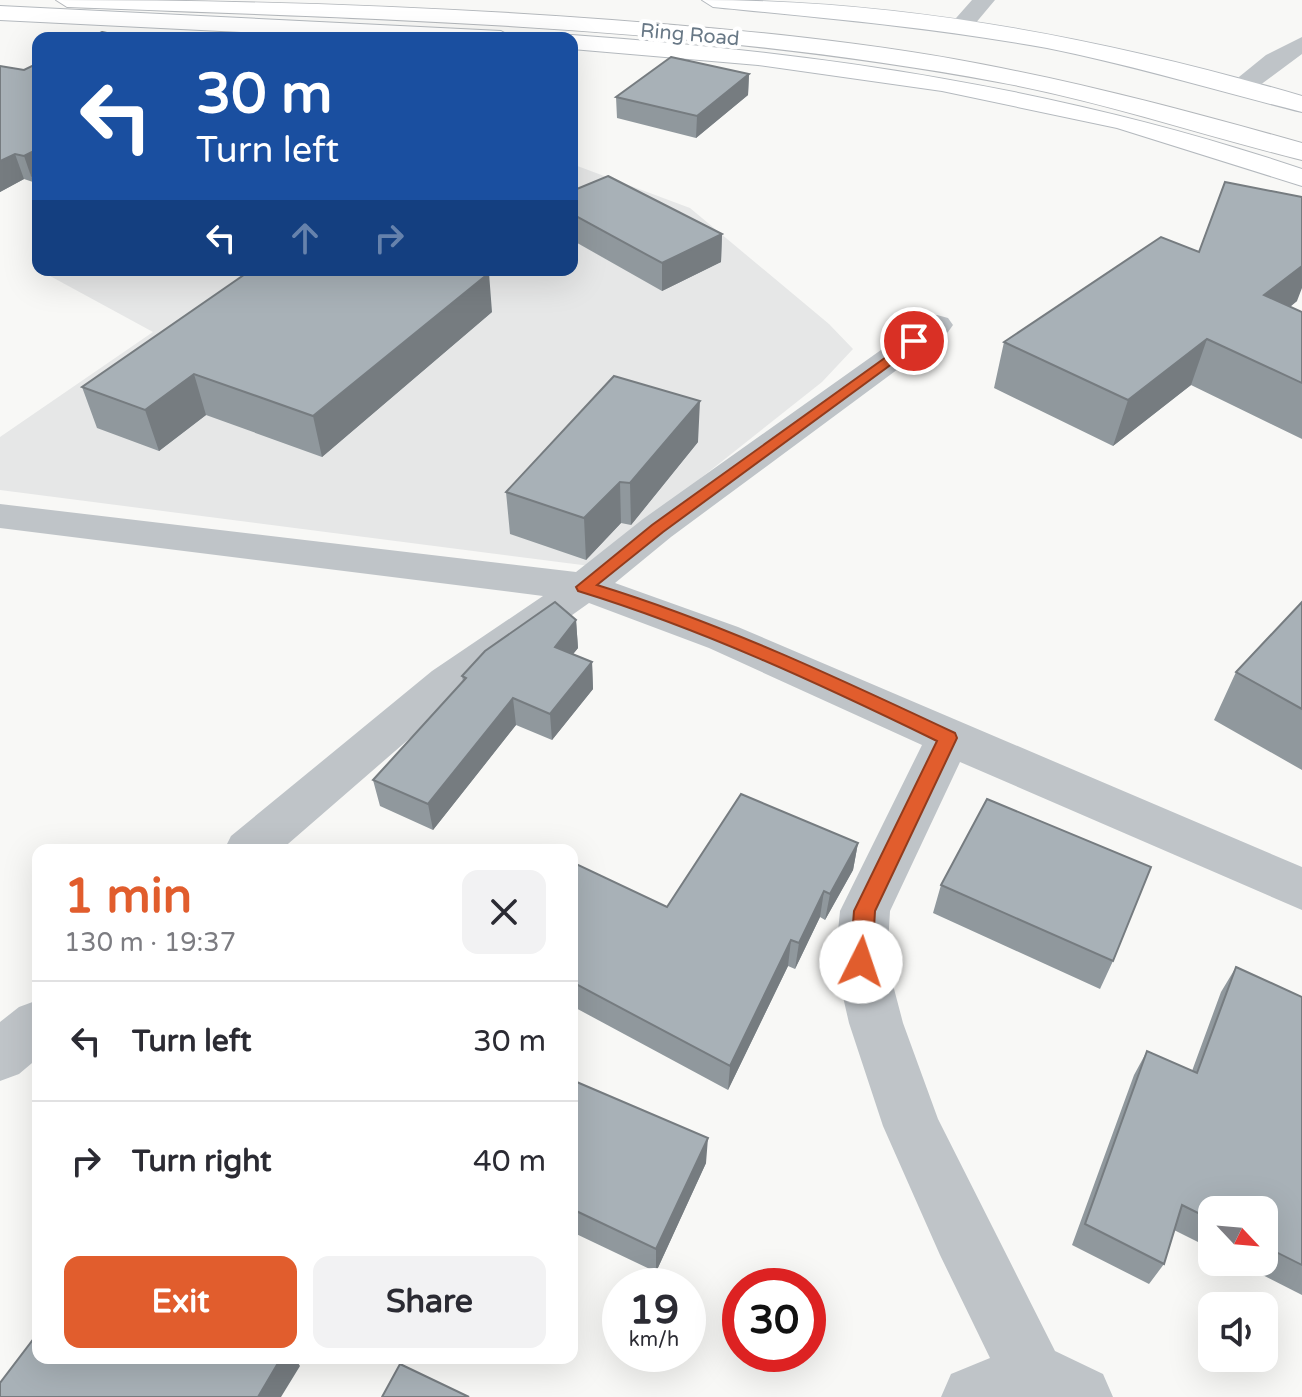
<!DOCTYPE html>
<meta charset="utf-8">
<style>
:root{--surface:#fff;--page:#f2f2f3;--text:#2b2b33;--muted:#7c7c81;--line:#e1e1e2;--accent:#e15d2d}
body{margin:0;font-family:"Varela Round",sans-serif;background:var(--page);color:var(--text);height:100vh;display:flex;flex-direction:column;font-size:30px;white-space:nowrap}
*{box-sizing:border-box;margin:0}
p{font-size:26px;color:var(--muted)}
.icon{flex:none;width:44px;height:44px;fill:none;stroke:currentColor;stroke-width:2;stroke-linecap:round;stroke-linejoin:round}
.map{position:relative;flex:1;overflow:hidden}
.panel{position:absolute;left:32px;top:844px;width:546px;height:520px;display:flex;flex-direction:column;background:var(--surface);border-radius:16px;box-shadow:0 8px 32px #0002}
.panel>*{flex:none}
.top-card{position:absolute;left:32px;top:32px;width:546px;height:244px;border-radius:16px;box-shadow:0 8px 32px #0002;background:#1a4fa0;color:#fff;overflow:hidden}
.needle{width:52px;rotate:116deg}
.tools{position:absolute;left:1198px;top:1196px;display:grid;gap:16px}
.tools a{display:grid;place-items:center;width:80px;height:80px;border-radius:16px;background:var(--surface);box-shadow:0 8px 32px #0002;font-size:40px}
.speed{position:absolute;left:602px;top:1268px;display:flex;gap:16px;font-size:40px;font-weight:700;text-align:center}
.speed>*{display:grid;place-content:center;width:104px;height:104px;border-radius:50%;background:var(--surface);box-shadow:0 8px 32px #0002;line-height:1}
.speed small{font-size:20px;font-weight:400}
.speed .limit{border:12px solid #d22;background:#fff;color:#111}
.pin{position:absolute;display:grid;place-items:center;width:68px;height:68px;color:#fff;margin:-34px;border:4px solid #fff;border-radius:50%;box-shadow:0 2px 8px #0007}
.me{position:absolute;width:88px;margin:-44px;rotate:4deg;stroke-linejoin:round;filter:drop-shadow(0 0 6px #0008)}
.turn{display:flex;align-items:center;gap:28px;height:168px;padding:0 32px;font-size:36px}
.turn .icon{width:104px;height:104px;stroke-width:2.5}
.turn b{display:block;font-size:56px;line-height:68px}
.lanes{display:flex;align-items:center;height:76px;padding:0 32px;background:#0003;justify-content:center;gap:40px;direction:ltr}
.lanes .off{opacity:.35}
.round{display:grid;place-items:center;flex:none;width:84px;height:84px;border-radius:16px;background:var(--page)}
.head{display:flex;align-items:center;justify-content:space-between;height:136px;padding:0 32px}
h1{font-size:48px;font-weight:700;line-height:60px;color:var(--accent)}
.action{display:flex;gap:16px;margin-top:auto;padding:16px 32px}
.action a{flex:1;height:92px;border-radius:16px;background:var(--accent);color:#fff;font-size:32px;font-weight:700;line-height:92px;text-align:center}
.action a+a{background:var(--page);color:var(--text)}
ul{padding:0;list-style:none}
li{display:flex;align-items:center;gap:24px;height:120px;padding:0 32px;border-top:2px solid var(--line)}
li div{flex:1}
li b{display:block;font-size:30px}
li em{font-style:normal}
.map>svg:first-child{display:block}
.built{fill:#e6e7e7}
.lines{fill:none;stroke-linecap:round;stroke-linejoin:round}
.secondary-casing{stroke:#b4b9be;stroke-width:2}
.highway-casing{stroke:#b3b7bb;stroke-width:2}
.street{fill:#bfc4c8;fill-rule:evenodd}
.secondary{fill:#fff;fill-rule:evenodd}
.highway{fill:#fff;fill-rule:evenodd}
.wall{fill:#90989d}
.shaded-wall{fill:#767c80}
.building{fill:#a8b1b7;stroke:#767c80;stroke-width:2}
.route{fill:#e15d2d;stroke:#923c1d;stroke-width:2}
.labels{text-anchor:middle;stroke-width:8;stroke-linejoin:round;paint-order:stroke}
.far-street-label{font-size:20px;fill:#687886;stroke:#fff}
</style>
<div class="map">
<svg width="1302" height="1397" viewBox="0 0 1302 1397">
<rect width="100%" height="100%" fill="#f8f8f6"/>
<path class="built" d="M 572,164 L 690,208 L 829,324 L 853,349 L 822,382 L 590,566 L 0,490 L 0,437 L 153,332 L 39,270 L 572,270 Z"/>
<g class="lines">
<g class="secondary-casing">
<path id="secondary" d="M 702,0 C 905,0 1107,39 1302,96 L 1302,112 C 1217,91 1133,65 1047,48 C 936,28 825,18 713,7 Z
M 0,6 L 501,31 L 513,38 L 360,38 L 0,20 Z
M 572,35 C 824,53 1062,88 1302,169 L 1302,186 L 1117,128 L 942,91 L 758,65 L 572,49 L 572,38 L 563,38 Z"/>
</g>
<g class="highway-casing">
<path id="highway" d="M 56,0 C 242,0 427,6 612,20 C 742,30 873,42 1001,68 C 1103,88 1202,115 1302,143 L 1302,160 C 1200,135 1102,101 998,82 C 692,25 378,19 67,7 Z"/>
</g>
<path class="street" d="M 972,0 L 995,0 L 969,31 L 953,31 L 949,26 Z
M 1302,37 L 1302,54 L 1252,91 L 1234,91 L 1230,86 L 1234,81 L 1266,55 Z
M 937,315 L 948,318 L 953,325 L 948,332 L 671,537 L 615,583 L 738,627 L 1302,867 L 1302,910 L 960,762 L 890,911 L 887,962 L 903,1023 L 938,1119 L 1055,1351 L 1103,1374 L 1113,1397 L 941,1397 L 951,1374 L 990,1358 L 940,1255 L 883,1126 L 849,1023 L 835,962 L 840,911 L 922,745 L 709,648 L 589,603 L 462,693 L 281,850 L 224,850 L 231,836 L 432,671 L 543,596 L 0,528 L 0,504 L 576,572 L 643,519 L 926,318 Z
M 38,1000 L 38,1058 L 19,1074 L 0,1081 L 0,1022 L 19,1007 Z"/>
<use href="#secondary" class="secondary"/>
<use href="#highway" class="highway"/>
</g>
<path class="wall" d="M 0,66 L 33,182 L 24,179 L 0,192 Z
M 749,74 L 748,95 L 696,138 L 617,118 L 616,97 Z
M 572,191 L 722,234 L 721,262 L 662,291 L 572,240 Z
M 1297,301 L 1290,307 L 1302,312 L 1302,439 L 1191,385 L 1113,446 L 994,388 L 1004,342 Z
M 492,312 L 322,457 L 206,415 L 159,451 L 97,428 L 82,387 Z
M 698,442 L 631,525 L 621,523 L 586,560 L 510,534 L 506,492 Z
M 1302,602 L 1302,770 L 1214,720 L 1236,672 Z
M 576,620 L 578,648 L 573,654 L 592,662 L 593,689 L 552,740 L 516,725 L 433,830 L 380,806 L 373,780 L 463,681 L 462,676 Z
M 858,843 L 853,870 L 825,920 L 820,917 L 795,969 L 788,966 L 728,1090 L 572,1006 L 572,862 L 667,907 Z
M 941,885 L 1113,961 L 1100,989 L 933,913 Z
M 1236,967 L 1302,997 L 1302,1295 L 1237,1262 L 1264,1262 L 1264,1210 L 1212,1210 L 1212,1249 L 1174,1230 L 1164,1264 L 1149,1284 L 1072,1245 L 1134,1075 L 1147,1051 L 1192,1071 L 1221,992 Z
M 572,1080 L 706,1163 L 656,1272 L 572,1232 Z"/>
<path class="shaded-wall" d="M 749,74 L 748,95 L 696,138 L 697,116 Z
M 38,149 L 38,180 L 33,182 L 24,156 Z
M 15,154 L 24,179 L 0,192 L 0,161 Z
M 722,234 L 721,262 L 662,291 L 662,263 Z
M 1302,266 L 1302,288 L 1297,301 L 1247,341 L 1264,295 Z
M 489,273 L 492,312 L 322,457 L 313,416 Z
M 1207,339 L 1191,385 L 1113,446 L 1128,400 Z
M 194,374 L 206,415 L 159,451 L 145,410 Z
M 700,401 L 698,442 L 631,525 L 630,483 Z
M 620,482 L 621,523 L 586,560 L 584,518 Z
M 576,620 L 578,648 L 557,674 L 555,647 Z
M 592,662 L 593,689 L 552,740 L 550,714 Z
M 513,698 L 516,725 L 433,830 L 428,804 Z
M 858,843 L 853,870 L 825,920 L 830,894 Z
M 824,891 L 820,917 L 795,969 L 799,943 Z
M 791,940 L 788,966 L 728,1090 L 730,1066 Z
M 708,1138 L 706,1163 L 656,1272 L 656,1249 Z
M 281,1358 L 295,1358 L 300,1366 L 281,1397 L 258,1397 Z"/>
<path class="building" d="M 102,32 L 131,38 L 89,38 Z
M 671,57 L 749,74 L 697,116 L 616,97 Z
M 38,63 L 38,149 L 24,156 L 15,154 L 0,161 L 0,66 L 24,70 Z
M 608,176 L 722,234 L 662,263 L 572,214 L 572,191 Z
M 1225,182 L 1302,197 L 1302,266 L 1264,295 L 1302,312 L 1302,383 L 1207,339 L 1128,400 L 1004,342 L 1161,237 L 1199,252 Z
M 251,270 L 479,270 L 489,273 L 313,416 L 194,374 L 145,410 L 82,387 Z
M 614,376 L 700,401 L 630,483 L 620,482 L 584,518 L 506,492 Z
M 555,602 L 576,620 L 555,647 L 592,662 L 550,714 L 513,698 L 428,804 L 373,780 L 466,678 L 462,676 L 485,651 Z
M 1302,602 L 1302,709 L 1236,672 Z
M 741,794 L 858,843 L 830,894 L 824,891 L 799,943 L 791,940 L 730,1066 L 572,982 L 572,862 L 667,907 Z
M 987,799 L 1151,867 L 1113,961 L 941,885 Z
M 1236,967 L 1302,997 L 1302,1265 L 1264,1246 L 1264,1210 L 1212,1210 L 1212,1220 L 1182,1205 L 1164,1264 L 1085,1224 L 1147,1051 L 1197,1073 Z
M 572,1080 L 708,1138 L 656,1249 L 572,1209 Z
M 38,1333 L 38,1358 L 281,1358 L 258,1397 L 0,1397 L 0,1383 Z
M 400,1364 L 469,1397 L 382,1397 Z"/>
<path class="route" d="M 914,337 L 919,338 L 919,344 L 663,532 L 597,585 C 721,623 838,678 955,733 L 957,738 L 875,911 L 872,962 L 868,968 L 853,968 L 850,962 L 854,911 L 937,741 C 820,684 702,629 578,591 L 576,587 L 652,525 Z"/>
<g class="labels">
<g class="far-street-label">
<text transform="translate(690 34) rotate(5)" y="7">Ring Road</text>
</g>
</g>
</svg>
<div class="tools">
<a><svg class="needle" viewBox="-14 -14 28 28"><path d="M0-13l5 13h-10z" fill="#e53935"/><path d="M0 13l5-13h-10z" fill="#7c7c81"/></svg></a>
<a><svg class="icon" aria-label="sound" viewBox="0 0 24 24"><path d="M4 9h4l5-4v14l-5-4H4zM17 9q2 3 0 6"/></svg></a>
</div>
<div class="speed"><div>19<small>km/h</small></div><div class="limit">30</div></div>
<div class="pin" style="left:914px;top:341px;background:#d93025"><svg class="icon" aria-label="arrive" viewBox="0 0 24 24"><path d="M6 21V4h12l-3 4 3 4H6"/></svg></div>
<svg class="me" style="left:861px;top:962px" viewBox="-20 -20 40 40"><circle r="19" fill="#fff"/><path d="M0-13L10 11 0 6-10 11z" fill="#e15d2d"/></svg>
<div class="top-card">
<div class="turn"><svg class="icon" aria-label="left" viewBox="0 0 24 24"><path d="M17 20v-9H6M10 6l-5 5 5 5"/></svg><div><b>30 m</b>Turn left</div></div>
<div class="lanes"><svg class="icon" aria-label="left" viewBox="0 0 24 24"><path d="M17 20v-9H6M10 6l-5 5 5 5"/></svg><svg class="icon off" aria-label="ahead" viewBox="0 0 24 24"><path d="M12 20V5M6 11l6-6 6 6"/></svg><svg class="icon off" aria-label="right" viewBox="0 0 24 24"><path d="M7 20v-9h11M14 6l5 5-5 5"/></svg></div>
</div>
<section class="panel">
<div class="head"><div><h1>1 min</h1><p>130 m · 19:37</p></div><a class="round"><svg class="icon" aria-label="close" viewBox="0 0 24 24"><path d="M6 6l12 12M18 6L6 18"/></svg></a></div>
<ul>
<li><svg class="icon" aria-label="left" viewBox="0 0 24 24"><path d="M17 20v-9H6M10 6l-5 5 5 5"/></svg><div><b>Turn left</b></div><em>30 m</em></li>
<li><svg class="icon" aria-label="right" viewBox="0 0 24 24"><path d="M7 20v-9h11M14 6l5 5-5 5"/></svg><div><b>Turn right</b></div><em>40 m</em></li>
</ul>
<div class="action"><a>Exit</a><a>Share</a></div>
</section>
</div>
